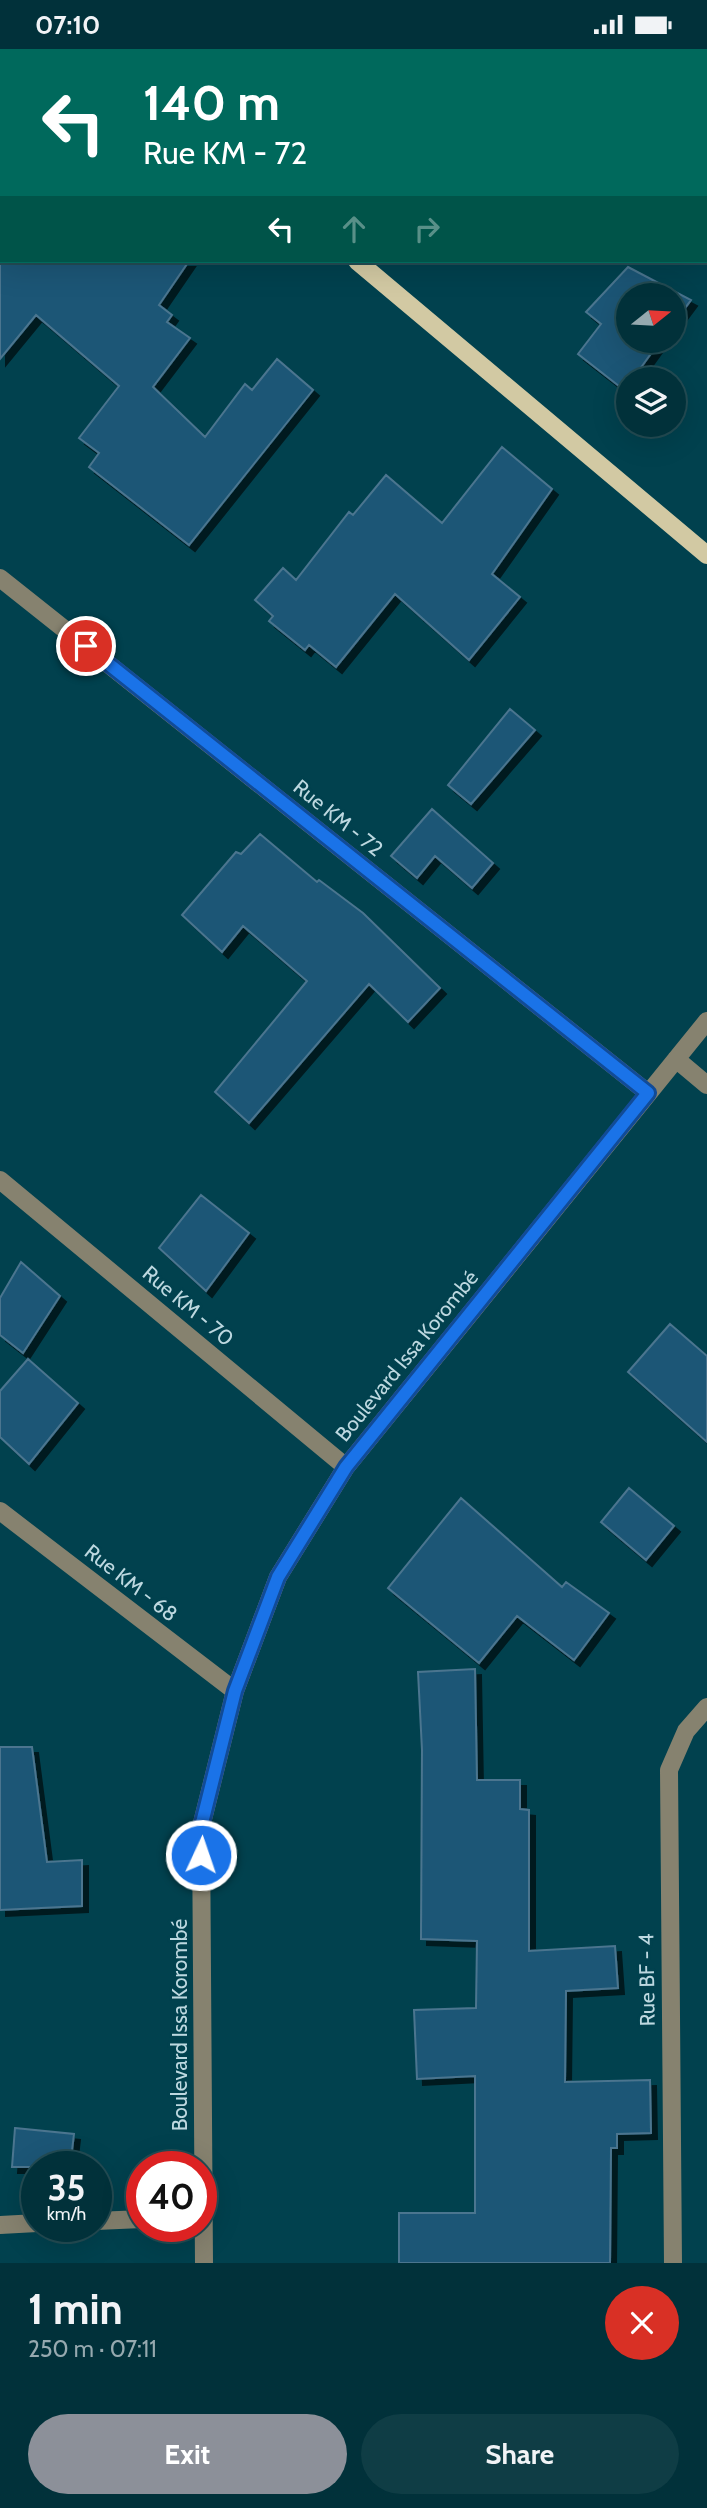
<!DOCTYPE html>
<meta charset="utf-8">
<style>
:root{--surface:#01313a;--page:#0f3d45;--text:#f1f3f6;--muted:#96a9af;--line:#234c54;--accent:#8c9099}
body{margin:0;font-family:Cabin,sans-serif;background:var(--page);color:var(--text);height:100vh;display:flex;flex-direction:column;font-size:26px;white-space:nowrap}
*{box-sizing:border-box;margin:0}
p{font-size:23px;color:var(--muted)}
.icon{flex:none;width:38px;height:38px;fill:none;stroke:currentColor;stroke-width:2;stroke-linecap:round;stroke-linejoin:round}
.map{position:relative;height:2214px;overflow:hidden}
.sheet{display:flex;flex-direction:column;background:var(--surface);flex:1}
.sheet>*{flex:none}
.guide{position:absolute;left:0px;top:0px;width:707px;height:214px;box-shadow:0 7px 28px #0002,0 0 0 2px var(--line);background:#00695c;color:#fff;overflow:hidden}
.needle{width:46px;rotate:72deg}
.tools{position:absolute;left:616px;top:234px;display:grid;gap:14px}
.tools a{display:grid;place-items:center;width:70px;height:70px;border-radius:50%;background:var(--surface);box-shadow:0 7px 28px #0002,0 0 0 2px var(--line);font-size:35px}
.speed{position:absolute;left:21px;top:2102px;display:flex;gap:14px;font-size:35px;font-weight:700;text-align:center}
.speed>*{display:grid;place-content:center;width:91px;height:91px;border-radius:50%;background:var(--surface);box-shadow:0 7px 28px #0002,0 0 0 2px var(--line);line-height:1}
.speed small{font-size:18px;font-weight:400}
.speed .limit{border:10px solid #d22;background:#fff;color:#111}
.pin{position:absolute;display:grid;place-items:center;width:60px;height:60px;color:#fff;margin:-30px;border:4px solid #fff;border-radius:50%;box-shadow:0 2px 7px #0007}
.me{position:absolute;width:77px;margin:-38px;rotate:3deg;stroke-linejoin:round;filter:drop-shadow(0 0 5px #0008)}
.turn{display:flex;align-items:center;gap:24px;height:147px;padding:0 28px;font-size:32px}
.turn .icon{width:91px;height:91px;stroke-width:2.5}
.turn b{display:block;font-size:49px;line-height:60px}
.lanes{display:flex;align-items:center;height:66px;padding:0 28px;background:#0003;justify-content:center;gap:35px;direction:ltr}
.lanes .off{opacity:.35}
.round{display:grid;place-items:center;flex:none;width:74px;height:74px;border-radius:37px;background:var(--page)}
.overview{display:flex;align-items:center;justify-content:space-between;height:119px;padding:0 28px}
h1{font-size:42px;font-weight:800;line-height:52px}
.button{display:flex;gap:14px;margin-top:auto;padding:14px 28px}
.button a{flex:1;height:80px;border-radius:42px;background:var(--accent);color:#fff;font-size:28px;font-weight:800;line-height:80px;text-align:center}
.button a+a{background:var(--page);color:var(--text)}
.status{display:flex;justify-content:space-between;align-items:center;height:49px;padding:0 35px;background:var(--surface);direction:ltr}
.status svg{height:19px;fill:currentColor}
.map>svg:first-child{display:block}
.building{fill:#1c5776;stroke:#4b758f;stroke-width:2;filter:url(#shadow)}
.lines{fill:none;stroke-linecap:round;stroke-linejoin:round}
.minor{stroke:#86826f;stroke-width:18}
.major{stroke:#d2c9a3;stroke-width:18}
.route-casing{stroke:#114b97;stroke-width:18}
.route{stroke:#1a73e8;stroke-width:12}
.labels{text-anchor:middle;stroke-width:5;stroke-linejoin:round;paint-order:stroke}
.street-label{font-size:21px;fill:#bdd8e0;stroke:#01414e}
</style>
<div class="status"><b>07:10</b><svg viewBox="0 0 49 12"><path d="M0 12V9h3v3zM5 12V6h3v6zM10 12V3h3v9zM15 12V0h3v12zM26 1h20v11H26zM47 4h2v5h-2z"/></svg></div>
<div class="map">
<svg width="707" height="2214" viewBox="0 0 707 2214">
<defs>
<filter id="shadow"><feDropShadow dx="6" dy="6" stdDeviation="0" flood-color="#0009"/></filter>
</defs>
<rect width="100%" height="100%" fill="#01414e"/>
<path class="building" d="M 0,212 L 189,212 L 159,256 L 172,266 L 167,273 L 190,289 L 153,338 L 205,388 L 245,335 L 252,341 L 277,310 L 313,341 L 189,496 L 89,418 L 99,404 L 79,389 L 119,337 L 36,266 L 0,310 Z
M 628,218 L 691,251 L 674,274 L 674,247 L 628,247 L 628,292 L 660,292 L 632,331 L 628,331 L 624,341 L 578,305 L 601,275 L 586,263 Z
M 502,398 L 552,440 L 492,525 L 520,548 L 469,611 L 395,545 L 336,618 L 309,596 L 305,601 L 269,572 L 273,567 L 255,551 L 283,519 L 296,531 L 349,463 L 353,466 L 386,426 L 442,474 Z
M 510,660 L 535,681 L 471,755 L 448,736 Z
M 432,760 L 493,814 L 472,839 L 435,807 L 417,829 L 391,807 Z
M 260,785 L 317,833 L 319,831 L 363,864 L 440,939 L 408,973 L 369,935 L 249,1074 L 215,1043 L 307,932 L 243,877 L 222,903 L 182,866 L 236,803 L 241,805 Z
M 201,1146 L 249,1184 L 206,1242 L 159,1199 Z
M 21,1213 L 60,1247 L 23,1304 L 0,1286 L 0,1249 Z
M 670,1275 L 707,1307 L 707,1393 L 628,1323 Z
M 28,1310 L 78,1354 L 29,1415 L 0,1388 L 0,1342 Z
M 629,1439 L 674,1477 L 646,1511 L 601,1473 Z
M 461,1449 L 562,1538 L 566,1533 L 609,1564 L 574,1611 L 517,1567 L 479,1614 L 388,1539 Z
M 475,1620 L 477,1731 L 520,1731 L 520,1760 L 529,1761 L 529,1902 L 615,1897 L 618,1939 L 566,1942 L 565,2033 L 650,2031 L 651,2084 L 617,2085 L 617,2099 L 611,2099 L 610,2214 L 399,2214 L 399,2164 L 475,2164 L 475,2027 L 417,2030 L 414,1961 L 476,1959 L 477,1892 L 421,1890 L 422,1701 L 418,1623 Z
M 0,1698 L 32,1698 L 47,1813 L 82,1811 L 82,1857 L 0,1861 Z
M 15,2079 L 74,2085 L 70,2118 L 12,2118 Z"/>
<g class="lines">
<path class="minor" d="M 533,2 L 536,0
M 0,529 L 648,1044
M 676,1010 L 707,1036
M 0,1131 L 346,1418
M 0,1462 L 235,1642
M 96,2172 L 142,2170
M 0,2176 L 37,2174
M 204,2214 L 201,1778 L 235,1642 L 278,1528 L 346,1418 L 707,972
M 673,2214 L 669,1721 L 686,1682 L 707,1658"/>
<path class="major" d="M 105,0 L 107,2
M 357,212 L 707,506"/>
</g>
<g class="lines">
<g class="route-casing">
<path id="route" d="M 86,597 L 648,1044 L 346,1418 L 278,1528 L 235,1642 L 201,1778 L 201,1806"/>
</g>
<use href="#route" class="route"/>
</g>
<g class="labels">
<g class="street-label">
<text transform="translate(338 769) rotate(39)" y="7">Rue KM - 72</text>
<text transform="translate(188 1257) rotate(40)" y="7">Rue KM - 70</text>
<text transform="translate(407 1307) rotate(-51)" y="7">Boulevard Issa Korombé</text>
<text transform="translate(131 1534) rotate(38)" y="7">Rue KM - 68</text>
<text transform="translate(647 1931) rotate(-91)" y="7">Rue BF - 4</text>
<text transform="translate(180 1976) rotate(-90)" y="7">Boulevard Issa Korombé</text>
</g>
</g>
</svg>
<div class="tools">
<a><svg class="needle" viewBox="-14 -14 28 28"><path d="M0-13l5 13h-10z" fill="#e53935"/><path d="M0 13l5-13h-10z" fill="#96a9af"/></svg></a>
<a><svg class="icon" aria-label="layers" viewBox="0 0 24 24"><path d="M12 4l9 5-9 5-9-5zM3 14l9 5 9-5"/></svg></a>
</div>
<div class="speed"><div>35<small>km/h</small></div><div class="limit">40</div></div>
<div class="pin" style="left:86px;top:597px;background:#d93025"><svg class="icon" aria-label="arrive" viewBox="0 0 24 24"><path d="M6 21V4h12l-3 4 3 4H6"/></svg></div>
<svg class="me" style="left:201px;top:1806px" viewBox="-20 -20 40 40"><circle r="17" fill="#1a73e8" stroke="#fff" stroke-width="3"/><path d="M0-11L8 9 0 5-8 9z" fill="#fff"/></svg>
<div class="guide">
<div class="turn"><svg class="icon" aria-label="left" viewBox="0 0 24 24"><path d="M17 20v-9H6M10 6l-5 5 5 5"/></svg><div><b>140 m</b>Rue KM - 72</div></div>
<div class="lanes"><svg class="icon" aria-label="left" viewBox="0 0 24 24"><path d="M17 20v-9H6M10 6l-5 5 5 5"/></svg><svg class="icon off" aria-label="ahead" viewBox="0 0 24 24"><path d="M12 20V5M6 11l6-6 6 6"/></svg><svg class="icon off" aria-label="right" viewBox="0 0 24 24"><path d="M7 20v-9h11M14 6l5 5-5 5"/></svg></div>
</div>
</div>
<section class="sheet">
<div class="overview"><div><h1>1 min</h1><p>250 m · 07:11</p></div><a class="round" style="background:#d93025;color:#fff"><svg class="icon" aria-label="close" viewBox="0 0 24 24"><path d="M6 6l12 12M18 6L6 18"/></svg></a></div>
<div class="button"><a>Exit</a><a>Share</a></div>
</section>
